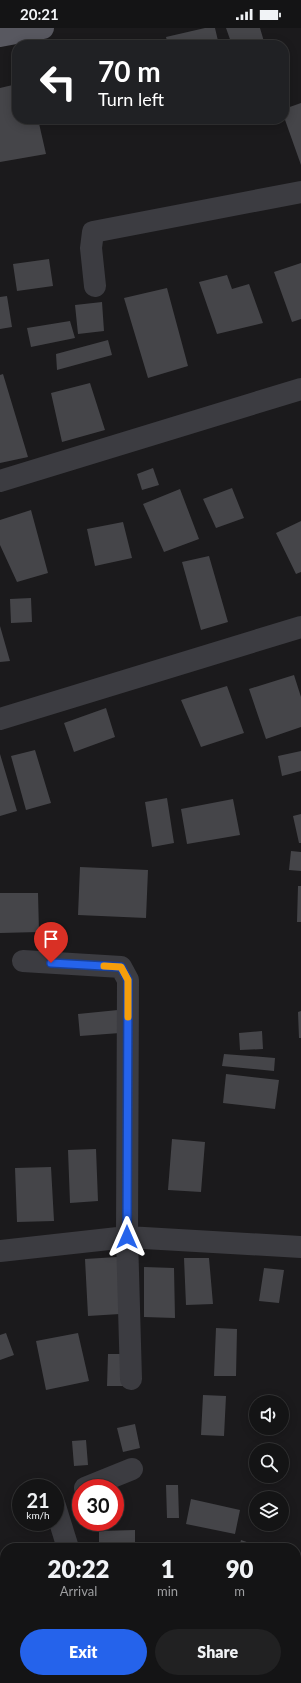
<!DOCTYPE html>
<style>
:root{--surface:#141415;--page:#212122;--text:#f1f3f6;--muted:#9d9ea0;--line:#333334;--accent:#2563eb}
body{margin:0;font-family:Lato,sans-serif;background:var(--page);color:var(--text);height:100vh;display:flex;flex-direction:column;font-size:15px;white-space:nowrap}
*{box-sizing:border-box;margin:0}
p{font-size:13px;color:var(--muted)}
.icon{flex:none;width:22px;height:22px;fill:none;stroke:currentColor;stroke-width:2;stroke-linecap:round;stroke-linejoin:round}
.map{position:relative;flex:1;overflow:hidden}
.details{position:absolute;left:0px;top:1515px;width:301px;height:140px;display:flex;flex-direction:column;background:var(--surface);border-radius:16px 16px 0 0;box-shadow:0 2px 10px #0003,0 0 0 1px var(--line)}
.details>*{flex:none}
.banner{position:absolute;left:12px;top:12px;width:277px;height:84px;border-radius:16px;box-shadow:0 2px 10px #0003,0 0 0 1px var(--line);background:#202124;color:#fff;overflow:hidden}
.controls{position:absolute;left:249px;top:1367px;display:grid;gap:8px}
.controls a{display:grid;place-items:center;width:40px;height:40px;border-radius:50%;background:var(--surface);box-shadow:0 2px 10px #0003,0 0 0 1px var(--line);font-size:20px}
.speed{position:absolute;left:12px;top:1451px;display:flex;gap:8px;font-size:20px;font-weight:700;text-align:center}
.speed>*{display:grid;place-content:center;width:52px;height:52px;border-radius:50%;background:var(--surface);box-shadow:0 2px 10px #0003,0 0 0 1px var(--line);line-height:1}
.speed small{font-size:10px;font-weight:400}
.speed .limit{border:6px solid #d22;background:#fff;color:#111}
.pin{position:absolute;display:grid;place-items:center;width:34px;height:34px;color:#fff;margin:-41px -17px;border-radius:50% 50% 50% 0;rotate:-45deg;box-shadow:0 0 4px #0007}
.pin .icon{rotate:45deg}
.me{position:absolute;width:44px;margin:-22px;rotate:0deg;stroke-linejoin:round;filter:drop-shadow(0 0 3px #0008)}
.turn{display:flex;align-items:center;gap:14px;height:84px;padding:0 20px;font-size:18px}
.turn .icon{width:52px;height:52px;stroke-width:2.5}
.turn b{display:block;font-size:28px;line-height:34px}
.eta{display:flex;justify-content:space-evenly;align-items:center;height:68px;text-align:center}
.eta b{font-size:24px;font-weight:800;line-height:28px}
.cta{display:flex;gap:8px;margin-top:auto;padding:8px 20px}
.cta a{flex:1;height:46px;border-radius:24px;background:var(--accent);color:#fff;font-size:16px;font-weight:800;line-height:46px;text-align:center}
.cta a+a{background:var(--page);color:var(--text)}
.status{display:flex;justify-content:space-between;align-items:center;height:28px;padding:0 20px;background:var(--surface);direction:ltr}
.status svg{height:11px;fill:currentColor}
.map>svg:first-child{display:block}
.building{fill:#454549}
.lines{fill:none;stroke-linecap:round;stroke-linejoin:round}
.minor{stroke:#3c3c41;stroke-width:22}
.major{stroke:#585860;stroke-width:22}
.route-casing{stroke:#184099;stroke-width:10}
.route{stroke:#2563eb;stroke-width:7}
.slow{stroke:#f59e0b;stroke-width:7}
</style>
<div class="status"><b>20:21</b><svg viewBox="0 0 49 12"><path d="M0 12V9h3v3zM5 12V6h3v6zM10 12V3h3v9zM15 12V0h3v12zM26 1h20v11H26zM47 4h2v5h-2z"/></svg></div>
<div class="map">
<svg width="301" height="1655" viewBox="0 0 301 1655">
<rect width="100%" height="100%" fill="#1b1a1c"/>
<path class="building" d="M 205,0 L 215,0 L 219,17 L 168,17 L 166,9 Z
M 226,0 L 260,0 L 265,17 L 232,17 Z
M 17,56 L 17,91 L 38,91 L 46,126 L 0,134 L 0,60 Z
M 301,75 L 301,137 L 284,89 L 284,81 Z
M 49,231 L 53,258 L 17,263 L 13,236 Z
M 301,235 L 301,291 L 292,294 L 274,244 Z
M 227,247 L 232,261 L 249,256 L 263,295 L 217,306 L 199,254 Z
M 167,260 L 188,338 L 148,350 L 124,270 Z
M 7,268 L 12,299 L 0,301 L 0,269 Z
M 102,274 L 104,303 L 78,306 L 75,277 Z
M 70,293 L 75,310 L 31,319 L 27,300 Z
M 108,312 L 112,327 L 57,342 L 56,326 Z
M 3,346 L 28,429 L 0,435 L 0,347 Z
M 90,355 L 105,402 L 62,414 L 51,365 Z
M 153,440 L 159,457 L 142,462 L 137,446 Z
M 232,460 L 244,490 L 216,500 L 203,471 Z
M 180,461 L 199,511 L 164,524 L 143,476 Z
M 31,482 L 48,545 L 17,554 L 0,517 L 0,492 Z
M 301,493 L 301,544 L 296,546 L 276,505 Z
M 123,494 L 132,530 L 95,538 L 87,501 Z
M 209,528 L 228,594 L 201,602 L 182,534 Z
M 31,570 L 32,594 L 11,595 L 10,571 Z
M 0,598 L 10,633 L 0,634 Z
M 294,647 L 301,669 L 301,699 L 266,711 L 249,661 Z
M 227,658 L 244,705 L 201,719 L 181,672 Z
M 106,680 L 115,709 L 74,724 L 64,695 Z
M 35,722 L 51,775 L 26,782 L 11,728 Z
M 301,723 L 301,743 L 282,748 L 278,728 Z
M 0,726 L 17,783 L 0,788 Z
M 167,770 L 174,815 L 152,819 L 145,774 Z
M 233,771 L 240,807 L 187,816 L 181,781 Z
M 301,786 L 301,815 L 299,815 L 293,788 Z
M 291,823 L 301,824 L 301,843 L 289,842 Z
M 80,839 L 148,842 L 146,890 L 78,887 Z
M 298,858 L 301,858 L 301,894 L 297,894 Z
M 0,865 L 38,865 L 39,904 L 0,905 Z
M 118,982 L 120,1005 L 80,1008 L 78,986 Z
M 301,983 L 301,1010 L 299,1010 L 298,984 Z
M 262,1003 L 263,1021 L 240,1022 L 239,1005 Z
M 224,1026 L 275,1030 L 274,1043 L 222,1038 Z
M 226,1046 L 279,1052 L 275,1081 L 223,1075 Z
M 172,1111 L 205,1114 L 201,1164 L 168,1162 Z
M 96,1121 L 98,1173 L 70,1175 L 68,1122 Z
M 51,1139 L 54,1193 L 17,1194 L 15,1140 Z
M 117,1229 L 120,1286 L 88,1288 L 85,1231 Z
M 184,1230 L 209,1230 L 213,1276 L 186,1277 Z
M 144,1239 L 174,1240 L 175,1290 L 144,1289 Z
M 264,1240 L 284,1242 L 279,1275 L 259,1273 Z
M 216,1300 L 237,1301 L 236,1348 L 214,1348 Z
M 6,1305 L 14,1327 L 0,1332 L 0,1307 Z
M 78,1305 L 89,1353 L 46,1362 L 36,1313 Z
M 108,1326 L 127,1326 L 126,1358 L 107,1358 Z
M 203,1367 L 226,1368 L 224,1408 L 201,1407 Z
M 135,1396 L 140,1420 L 123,1424 L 117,1400 Z
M 86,1412 L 88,1437 L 74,1438 L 72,1413 Z
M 166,1457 L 178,1457 L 179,1490 L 167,1490 Z
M 191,1471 L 240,1482 L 235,1506 L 186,1496 Z
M 135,1502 L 135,1520 L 99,1520 L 99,1503 Z
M 241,1512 L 264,1520 L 239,1520 Z
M 176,1514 L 198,1519 L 198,1520 L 174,1520 Z
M 301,1530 L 301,1563 L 296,1561 L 296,1539 Z
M 27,1650 L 68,1650 L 68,1655 L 27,1655 Z
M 150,1650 L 151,1655 L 131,1655 L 131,1654 Z
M 242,1650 L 279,1650 L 281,1655 L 243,1655 Z"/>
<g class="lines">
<path class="minor" d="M 95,258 L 91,220 L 93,204 L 301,164
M 0,453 L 301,361
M 0,691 L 301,599
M 23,933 L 121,939 L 128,952 L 127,1209 L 131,1351
M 0,1223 L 127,1209 L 301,1219
M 85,1460 L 132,1441
M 55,1478 L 68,1520
M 0,1600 L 5,1599
M 100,1650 L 100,1655
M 276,1650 L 276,1655"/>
<path class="major" d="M 0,8 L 43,0"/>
</g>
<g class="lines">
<g class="route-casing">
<path id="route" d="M 51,935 L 121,939 L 128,952 L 127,1209"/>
</g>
<use href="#route" class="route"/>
<path class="slow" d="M 104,938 L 121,939 L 128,952 L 128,989"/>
</g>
</svg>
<div class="controls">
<a><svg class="icon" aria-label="sound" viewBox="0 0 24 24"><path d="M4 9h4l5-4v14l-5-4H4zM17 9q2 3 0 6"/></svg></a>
<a><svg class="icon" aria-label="search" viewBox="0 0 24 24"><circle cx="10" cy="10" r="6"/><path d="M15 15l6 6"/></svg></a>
<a><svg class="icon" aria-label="layers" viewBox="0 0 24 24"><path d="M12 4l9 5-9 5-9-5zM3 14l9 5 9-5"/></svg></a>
</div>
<div class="speed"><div>21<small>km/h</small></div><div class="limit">30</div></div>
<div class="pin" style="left:51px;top:935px;background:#d93025"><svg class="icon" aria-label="arrive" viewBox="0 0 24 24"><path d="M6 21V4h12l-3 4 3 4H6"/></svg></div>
<svg class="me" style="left:127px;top:1209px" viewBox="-20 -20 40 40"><path d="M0-17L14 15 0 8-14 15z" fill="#2563eb" stroke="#fff" stroke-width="4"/></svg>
<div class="banner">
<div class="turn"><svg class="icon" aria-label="left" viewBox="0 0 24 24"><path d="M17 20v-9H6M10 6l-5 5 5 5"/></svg><div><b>70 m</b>Turn left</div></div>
</div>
<section class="details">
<div class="eta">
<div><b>20:22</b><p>Arrival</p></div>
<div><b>1</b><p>min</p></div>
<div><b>90</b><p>m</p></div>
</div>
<div class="cta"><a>Exit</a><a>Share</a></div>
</section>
</div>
